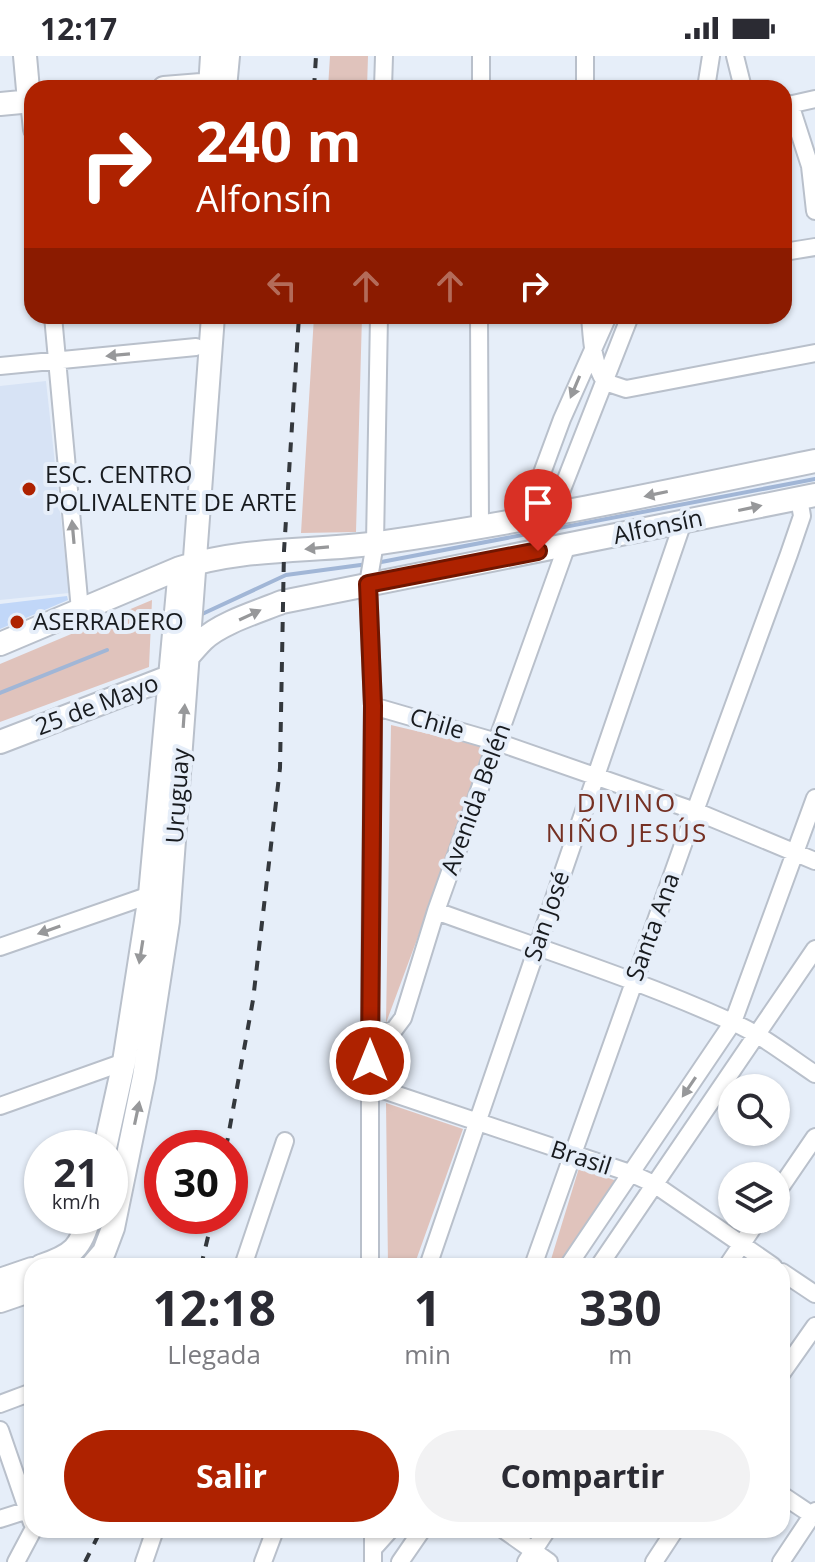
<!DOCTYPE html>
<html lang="es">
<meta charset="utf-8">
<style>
:root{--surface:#fff;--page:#f2f2f3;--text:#2b2b33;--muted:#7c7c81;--accent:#ae2200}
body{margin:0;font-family:"Open Sans",sans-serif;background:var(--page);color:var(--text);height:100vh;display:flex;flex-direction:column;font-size:30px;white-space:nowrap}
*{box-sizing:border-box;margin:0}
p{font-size:26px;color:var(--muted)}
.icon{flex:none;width:44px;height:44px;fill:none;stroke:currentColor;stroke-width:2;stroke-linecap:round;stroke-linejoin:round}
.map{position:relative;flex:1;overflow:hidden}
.sheet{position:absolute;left:24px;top:1202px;width:766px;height:280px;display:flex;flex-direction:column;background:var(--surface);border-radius:24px;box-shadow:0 2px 6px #0004}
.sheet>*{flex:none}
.guide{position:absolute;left:24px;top:24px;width:768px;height:244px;border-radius:24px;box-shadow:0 2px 6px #0004;background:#ae2200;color:#fff;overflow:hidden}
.fabs{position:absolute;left:718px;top:1018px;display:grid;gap:16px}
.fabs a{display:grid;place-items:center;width:72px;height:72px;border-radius:50%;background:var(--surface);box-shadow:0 2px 6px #0004;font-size:40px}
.speed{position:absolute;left:24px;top:1074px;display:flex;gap:16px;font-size:40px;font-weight:700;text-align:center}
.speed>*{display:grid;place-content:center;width:104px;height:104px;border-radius:50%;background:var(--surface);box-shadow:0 2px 6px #0004;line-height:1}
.speed small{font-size:20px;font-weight:400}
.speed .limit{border:12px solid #d22;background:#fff;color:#111}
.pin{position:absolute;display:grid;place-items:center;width:68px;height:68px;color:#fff;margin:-82px -34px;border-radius:50% 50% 50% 0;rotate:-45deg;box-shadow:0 0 8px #0007}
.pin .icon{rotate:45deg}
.me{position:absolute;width:88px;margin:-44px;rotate:0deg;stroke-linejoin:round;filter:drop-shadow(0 0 6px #0008)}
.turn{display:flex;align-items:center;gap:28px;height:168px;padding:0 40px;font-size:36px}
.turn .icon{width:104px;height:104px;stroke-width:2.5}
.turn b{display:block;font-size:56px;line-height:68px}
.lanes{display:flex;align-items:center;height:76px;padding:0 40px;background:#0003;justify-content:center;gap:40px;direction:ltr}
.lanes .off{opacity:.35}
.eta{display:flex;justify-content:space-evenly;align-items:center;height:136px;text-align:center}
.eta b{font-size:48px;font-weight:700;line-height:56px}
.primary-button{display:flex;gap:16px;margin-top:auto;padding:16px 40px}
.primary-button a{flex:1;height:92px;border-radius:48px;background:var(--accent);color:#fff;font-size:32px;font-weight:700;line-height:92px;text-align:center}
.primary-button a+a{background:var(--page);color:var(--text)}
.status{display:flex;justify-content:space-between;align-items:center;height:56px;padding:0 40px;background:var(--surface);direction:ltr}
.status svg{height:22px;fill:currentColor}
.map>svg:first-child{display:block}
.built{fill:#d7e3f5}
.green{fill:#e0c3bc}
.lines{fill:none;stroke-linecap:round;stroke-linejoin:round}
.stream{stroke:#a1b6d6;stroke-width:4}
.building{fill:#c1d7f8}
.street-casing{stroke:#b9c0cb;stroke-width:20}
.secondary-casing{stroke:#b9c0cb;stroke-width:26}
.street{stroke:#fff;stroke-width:16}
.secondary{stroke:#fff;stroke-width:22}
.rail{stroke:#34383d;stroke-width:4;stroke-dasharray:10 10;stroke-linecap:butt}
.oneway{fill:#97989a}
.route-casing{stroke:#711600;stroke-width:20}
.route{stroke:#ae2200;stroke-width:14}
.poi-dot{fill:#ae2200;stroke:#e6eef9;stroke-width:3}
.labels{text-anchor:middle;stroke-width:8;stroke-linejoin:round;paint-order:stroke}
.poi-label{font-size:24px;fill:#181b1f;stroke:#e6eef9;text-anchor:start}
.street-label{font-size:24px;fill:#181b1f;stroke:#e6eef9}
.neighbourhood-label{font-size:26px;letter-spacing:2px;fill:#753023;stroke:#e6eef9}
</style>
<div class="status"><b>12:17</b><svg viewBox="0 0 49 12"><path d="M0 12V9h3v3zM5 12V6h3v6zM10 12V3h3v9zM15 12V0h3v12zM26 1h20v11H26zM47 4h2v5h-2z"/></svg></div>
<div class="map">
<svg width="815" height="1506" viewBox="0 0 815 1506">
<rect width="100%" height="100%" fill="#e6eef9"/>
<path class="built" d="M 46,325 L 69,537 L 0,544 L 0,330 Z"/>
<path class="green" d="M 330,0 L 368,0 L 367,32 L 328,32 Z
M 314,260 L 362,260 L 356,476 L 301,477 Z
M 152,544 L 149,611 L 0,666 L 0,608 Z
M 391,669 L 488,692 L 386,967 Z
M 386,1047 L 463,1073 L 414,1210 L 388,1210 Z
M 579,1112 L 617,1125 L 560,1210 L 549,1210 Z"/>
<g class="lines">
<path class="stream" d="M 376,507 L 815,423
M 200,559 L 286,519 L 368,508
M 0,637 L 107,594"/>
</g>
<path class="building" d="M 67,540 L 68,544 L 0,573 L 0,548 Z"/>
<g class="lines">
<g class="street-casing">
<path id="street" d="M 735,0 L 743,32
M 383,32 L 384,0
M 481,32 L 481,0
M 585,32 L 585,0
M 706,32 L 711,0
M 29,45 L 32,74
M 790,48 L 810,110 L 815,155
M 784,50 L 815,43
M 784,196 L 815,191
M 53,260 L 80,554
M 479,260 L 480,471
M 590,260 C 592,284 592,305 605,326 L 626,333 L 815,297
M 0,310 L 196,291
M 552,459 L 630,260
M 525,463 L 562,363 L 608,260
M 373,650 L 497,686 L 695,755 L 815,805
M 436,855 C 535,891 637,923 732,966 C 762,979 788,1000 815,1018
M 0,891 L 150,839
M 370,979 L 394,974 L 403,962 L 436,855 L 567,489
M 371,1030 L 630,1117 L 654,1128 L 773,1210
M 0,1050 L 124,1006
M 776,1138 L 815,1081
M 243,1210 L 285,1085
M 370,1210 L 370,923 L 373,650 L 368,528 L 375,487 L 379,260
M 428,1210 L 683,466
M 533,1210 L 695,755 L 789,498 L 802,460 L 799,442
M 568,1210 L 733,966 L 815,742
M 599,1210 L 815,893
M 727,1210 L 758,1164
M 782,1216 L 815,1238
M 782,1317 L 815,1270
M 0,1348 L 32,1336
M 0,1374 L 32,1467
M 782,1439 L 812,1459
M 0,1463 L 28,1454
M 504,1474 L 549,1506
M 373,1493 L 390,1474
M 16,1506 L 33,1474
M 144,1506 L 155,1474
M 263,1506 L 275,1474
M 373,1506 L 373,1474
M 400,1506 L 422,1474
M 526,1506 L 547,1474
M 654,1506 L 675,1474
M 781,1506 L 815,1455"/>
</g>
<g class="secondary-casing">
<path id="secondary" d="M 25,0 L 29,45
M 164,32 L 226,27
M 210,32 L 212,0
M 225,32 L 228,0
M 0,48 L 32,45
M 0,588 L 180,512 C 244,491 312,496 379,487 C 525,466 670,435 815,405
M 0,686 L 169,621 C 182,609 191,596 203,584 C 220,567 260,555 282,546 L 815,439
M 105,1092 L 124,1006 L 150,839 L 179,523
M 41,1210 C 74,1199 80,1192 90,1160
M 92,1210 L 104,1196 L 113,1172 L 144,1021 L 168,865 L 213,260
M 0,1224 L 32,1213
M 0,1245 L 32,1234"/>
</g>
<use href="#street" class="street"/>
<use href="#secondary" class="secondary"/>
<path class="rail" d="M 314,32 L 316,0
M 226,1092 L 253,944 L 280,712 L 284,495 L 299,260
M 201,1210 L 213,1160
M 85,1506 L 101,1474"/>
</g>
<defs><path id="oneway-solid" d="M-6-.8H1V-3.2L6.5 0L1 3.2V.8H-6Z" transform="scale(2)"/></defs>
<g class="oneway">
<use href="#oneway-solid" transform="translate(118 299) rotate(175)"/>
<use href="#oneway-solid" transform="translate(575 331) rotate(113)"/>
<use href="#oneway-solid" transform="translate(656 438) rotate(168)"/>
<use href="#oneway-solid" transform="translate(750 452) rotate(-12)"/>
<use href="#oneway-solid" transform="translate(73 476) rotate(-95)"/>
<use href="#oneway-solid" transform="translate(317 492) rotate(175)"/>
<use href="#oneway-solid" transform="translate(250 559) rotate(-25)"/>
<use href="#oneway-solid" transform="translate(184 660) rotate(-86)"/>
<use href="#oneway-solid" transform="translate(49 874) rotate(161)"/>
<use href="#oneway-solid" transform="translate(141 896) rotate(99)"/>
<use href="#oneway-solid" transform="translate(689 1031) rotate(124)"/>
<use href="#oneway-solid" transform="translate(137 1057) rotate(-78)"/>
</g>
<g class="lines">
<g class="route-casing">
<path id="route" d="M 370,1005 L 373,650 L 368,528 L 538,495"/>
</g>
<use href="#route" class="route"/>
</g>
<g class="poi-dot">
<circle cx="29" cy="433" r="8"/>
<circle cx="17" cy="566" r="8"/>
</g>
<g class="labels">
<g class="poi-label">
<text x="45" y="427">ESC. CENTRO<tspan x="45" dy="28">POLIVALENTE DE ARTE</tspan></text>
<text x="33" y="574">ASERRADERO</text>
</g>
<g class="street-label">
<text transform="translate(658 471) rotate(-12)" y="8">Alfonsín</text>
<text transform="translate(97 649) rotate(-21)" y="8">25 de Mayo</text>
<text transform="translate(437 668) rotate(16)" y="8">Chile</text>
<text transform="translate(178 740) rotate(-86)" y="8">Uruguay</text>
<text transform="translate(476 743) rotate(-70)" y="8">Avenida Belén</text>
<text transform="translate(547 860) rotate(-71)" y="8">San José</text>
<text transform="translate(653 871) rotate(-70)" y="8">Santa Ana</text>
<text transform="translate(581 1102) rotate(18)" y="8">Brasil</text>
</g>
<g class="neighbourhood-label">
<text x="627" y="756">DIVINO<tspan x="627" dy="30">NIÑO JESÚS</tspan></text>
</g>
</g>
</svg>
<div class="fabs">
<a><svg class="icon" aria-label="search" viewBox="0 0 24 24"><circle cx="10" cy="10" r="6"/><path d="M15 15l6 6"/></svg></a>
<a><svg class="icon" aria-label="layers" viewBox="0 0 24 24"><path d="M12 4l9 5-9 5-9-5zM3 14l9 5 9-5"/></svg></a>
</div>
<div class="speed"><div>21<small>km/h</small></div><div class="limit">30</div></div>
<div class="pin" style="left:538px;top:495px;background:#d93025"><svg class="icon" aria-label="arrive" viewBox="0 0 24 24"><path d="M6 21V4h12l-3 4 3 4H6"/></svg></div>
<svg class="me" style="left:370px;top:1005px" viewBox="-20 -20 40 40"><circle r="17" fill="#ae2200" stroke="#fff" stroke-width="3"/><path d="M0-11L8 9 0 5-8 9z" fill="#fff"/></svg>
<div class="guide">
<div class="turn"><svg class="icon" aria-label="right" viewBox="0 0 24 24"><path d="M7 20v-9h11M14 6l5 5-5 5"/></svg><div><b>240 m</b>Alfonsín</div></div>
<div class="lanes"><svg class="icon off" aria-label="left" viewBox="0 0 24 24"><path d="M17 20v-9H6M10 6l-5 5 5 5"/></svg><svg class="icon off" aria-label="ahead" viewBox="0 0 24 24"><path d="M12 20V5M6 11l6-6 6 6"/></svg><svg class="icon off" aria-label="ahead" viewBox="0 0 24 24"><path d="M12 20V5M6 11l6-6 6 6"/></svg><svg class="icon" aria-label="right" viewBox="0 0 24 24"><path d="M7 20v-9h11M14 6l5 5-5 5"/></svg></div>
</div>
<section class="sheet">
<div class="eta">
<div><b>12:18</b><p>Llegada</p></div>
<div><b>1</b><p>min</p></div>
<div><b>330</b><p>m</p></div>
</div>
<div class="primary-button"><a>Salir</a><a>Compartir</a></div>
</section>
</div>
